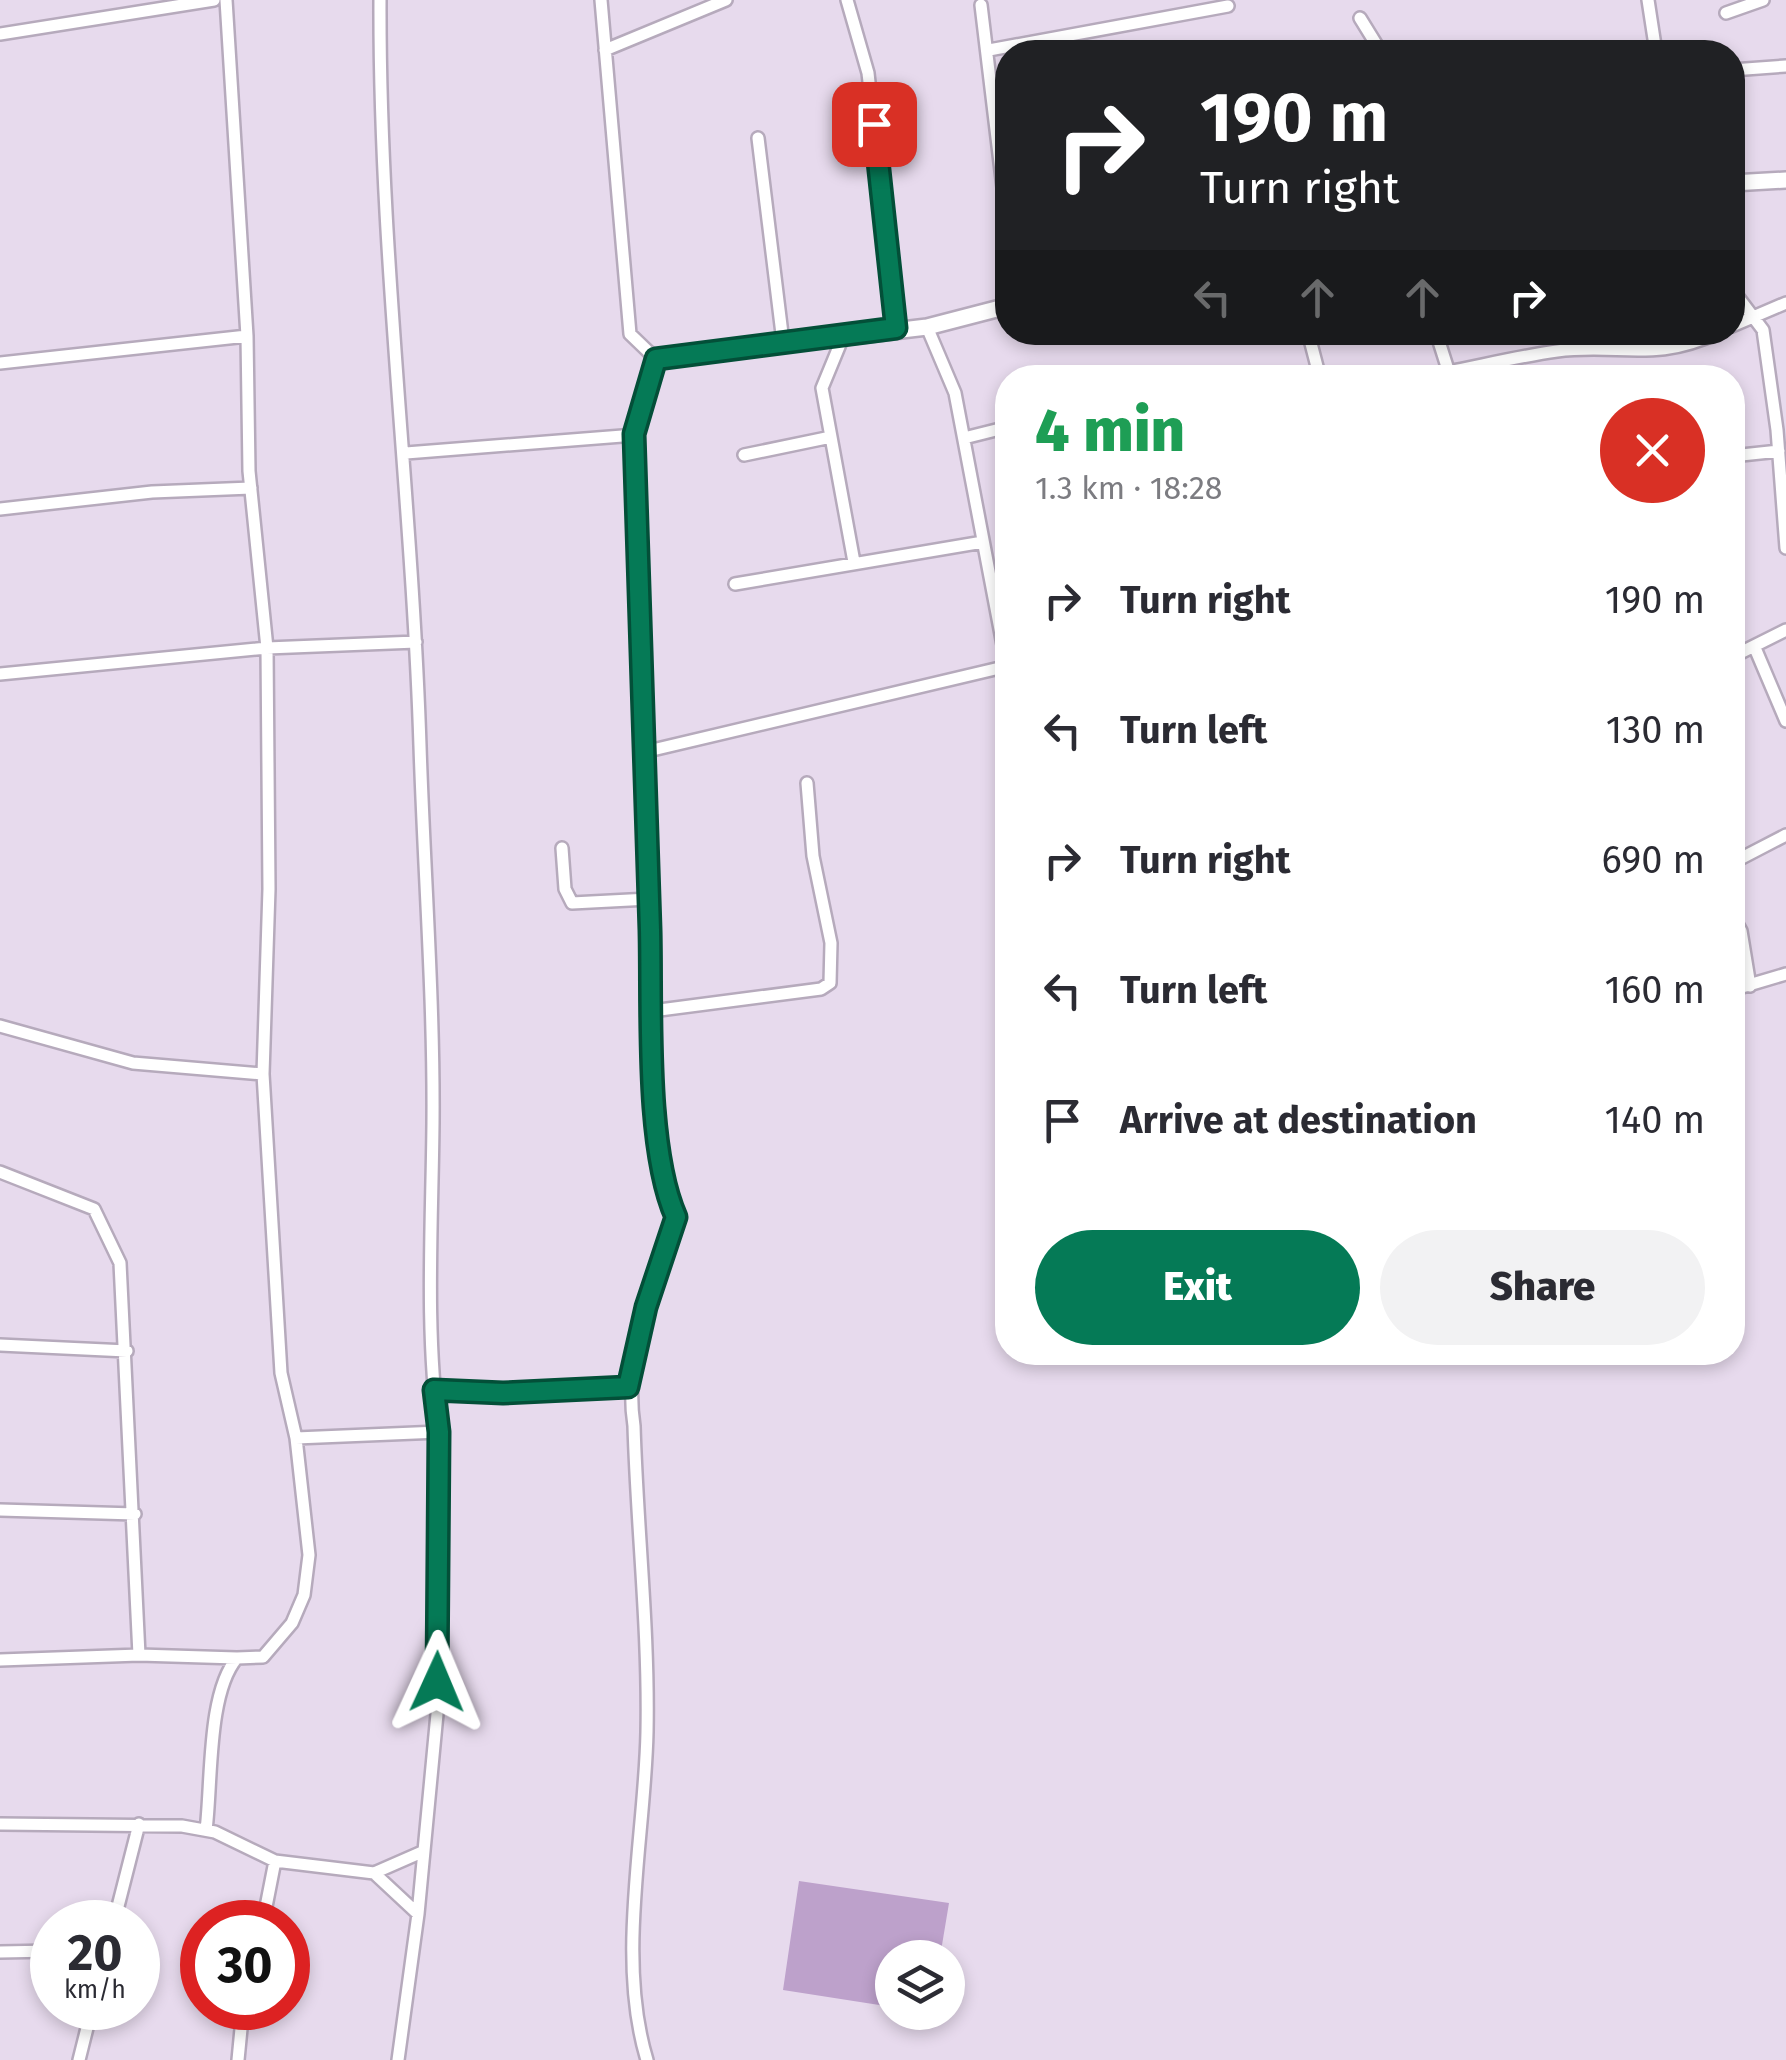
<!DOCTYPE html>
<meta charset="utf-8">
<style>
:root{--surface:#fff;--page:#f2f2f3;--text:#2b2b33;--muted:#7c7c81;--accent:#057a56}
body{margin:0;font-family:"Fira Sans",sans-serif;background:var(--page);color:var(--text);height:100vh;display:flex;flex-direction:column;font-size:38px;white-space:nowrap}
*{box-sizing:border-box;margin:0}
p{font-size:32px;color:var(--muted)}
.icon{flex:none;width:55px;height:55px;fill:none;stroke:currentColor;stroke-width:2;stroke-linecap:round;stroke-linejoin:round}
.map{position:relative;flex:1;overflow:hidden}
.side{position:absolute;left:995px;top:365px;width:750px;height:1000px;display:flex;flex-direction:column;background:var(--surface);border-radius:40px;box-shadow:0 5px 15px #0003}
.side>*{flex:none}
.banner{position:absolute;left:995px;top:40px;width:750px;height:305px;border-radius:40px;box-shadow:0 5px 15px #0003;background:#202124;color:#fff;overflow:hidden}
.fabs{position:absolute;left:875px;top:1940px;display:grid;gap:20px}
.fabs a{display:grid;place-items:center;width:90px;height:90px;border-radius:50%;background:var(--surface);box-shadow:0 5px 15px #0003;font-size:50px}
.speed{position:absolute;left:30px;top:1900px;display:flex;gap:20px;font-size:50px;font-weight:700;text-align:center}
.speed>*{display:grid;place-content:center;width:130px;height:130px;border-radius:50%;background:var(--surface);box-shadow:0 5px 15px #0003;line-height:1}
.speed small{font-size:25px;font-weight:400}
.speed .limit{border:15px solid #d22;background:#fff;color:#111}
.pin{position:absolute;display:grid;place-items:center;width:85px;height:85px;color:#fff;margin:-42px;border-radius:20px;box-shadow:0 5px 15px #0006}
.me{position:absolute;width:110px;margin:-55px;rotate:1deg;stroke-linejoin:round;filter:drop-shadow(0 0 8px #0008)}
.turn{display:flex;align-items:center;gap:35px;height:210px;padding:0 40px;font-size:45px}
.turn .icon{width:130px;height:130px;stroke-width:2.5}
.turn b{display:block;font-size:70px;line-height:85px}
.lanes{display:flex;align-items:center;height:95px;padding:0 40px;background:#0003;justify-content:center;gap:50px;direction:ltr}
.lanes .off{opacity:.35}
.round{display:grid;place-items:center;flex:none;width:105px;height:105px;border-radius:52px;background:var(--page)}
.summary{display:flex;align-items:center;justify-content:space-between;height:170px;padding:0 40px}
h1{font-size:60px;font-weight:800;line-height:75px;color:#1e9e55}
.cta{display:flex;gap:20px;margin-top:auto;padding:20px 40px}
.cta a{flex:1;height:115px;border-radius:60px;background:var(--accent);color:#fff;font-size:40px;font-weight:800;line-height:115px;text-align:center}
.cta a+a{background:var(--page);color:var(--text)}
ul{padding:0;list-style:none}
li{display:flex;align-items:center;gap:30px;height:130px;padding:0 40px}
li div{flex:1}
li b{display:block;font-size:38px}
li em{font-style:normal}
.map>svg:first-child{display:block}
.green{fill:#bda1cb}
.lines{fill:none;stroke-linecap:round;stroke-linejoin:round}
.street-casing{stroke:#b6aabc;stroke-width:16}
.secondary-casing{stroke:#b6aabc;stroke-width:20}
.street{stroke:#fff;stroke-width:11}
.secondary{stroke:#fff;stroke-width:15}
.route-casing{stroke:#034f38;stroke-width:25}
.route{stroke:#057a56;stroke-width:18}
</style>
<div class="map">
<svg width="1786" height="2060" viewBox="0 0 1786 2060">
<rect width="100%" height="100%" fill="#e7daed"/>
<path class="green" d="M 799,1881 L 949,1903 L 940,1957 L 892,1958 L 892,2007 L 783,1990 Z"/>
<g class="lines">
<g class="street-casing">
<path id="street" d="M 380,0 C 379,250 412,497 420,746 C 424,871 434,998 433,1123 C 432,1226 425,1331 439,1432 L 437,1714 L 418,1914 L 398,2060
M 601,0 L 630,334 L 656,359 L 635,435 L 637,537 L 656,1089 L 667,1196 L 676,1217 C 652,1283 623,1355 634,1426 C 637,1528 649,1630 647,1732 C 645,1836 616,1959 647,2060
M 847,0 L 868,73 L 896,328
M 1648,0 L 1656,52
M 981,5 L 1008,229
M 1726,13 L 1763,0
M 1360,18 L 1381,52
M 0,34 L 214,0
M 1512,48 L 1514,52
M 605,50 L 726,0
M 989,50 L 1228,6
M 1732,70 L 1786,66
M 758,138 L 783,342
M 1732,289 L 1763,330 L 1777,430 L 1786,548
M 1732,326 L 1786,303
M 927,327 L 955,393 L 1007,666
M 1308,332 L 1320,378
M 1436,332 L 1450,376
M 843,337 L 822,388 L 854,562
M 0,363 L 247,336
M 1448,372 C 1484,365 1521,356 1557,351 C 1620,343 1655,363 1719,332
M 964,438 L 1008,427
M 406,453 L 635,435
M 744,455 L 831,437
M 1732,456 L 1779,451
M 0,509 L 152,492 L 251,488
M 735,584 L 983,542
M 1755,648 L 1786,721
M 1732,657 L 1786,630
M 0,674 L 267,648 L 416,642
M 644,752 L 1008,666
M 562,848 L 565,889 L 572,903 L 649,899
M 1732,863 L 1786,835
M 1732,915 L 1741,931 L 1750,986
M 1732,990 L 1786,974
M 652,1011 L 821,989 L 830,983 L 831,943 L 813,856 L 807,783
M 0,1026 L 133,1063 L 263,1074
M 0,1172 L 94,1209 L 120,1263 L 139,1655
M 0,1345 L 127,1351
M 434,1390 L 503,1393 L 628,1387
M 296,1438 L 439,1432
M 0,1510 L 135,1514
M 0,1660 L 139,1655 L 237,1658
M 0,1824 L 182,1826 L 215,1832 L 275,1861 L 374,1873 L 422,1852
M 206,1830 C 212,1783 207,1693 237,1658 L 263,1657 L 292,1623 L 304,1595 L 309,1555 L 296,1438 L 281,1373 L 263,1074 L 269,889 L 267,648 L 249,471 L 247,336 L 226,0
M 374,1873 L 418,1914
M 114,1922 L 139,1824
M 263,1922 L 275,1861
M 0,1952 L 52,1951
M 79,2060 L 92,2008
M 238,2060 L 243,2008"/>
</g>
<g class="secondary-casing">
<path id="secondary" d="M 1732,183 L 1786,180
M 656,359 L 927,327 L 1008,306"/>
</g>
<use href="#street" class="street"/>
<use href="#secondary" class="secondary"/>
</g>
<g class="lines">
<g class="route-casing">
<path id="route" d="M 437,1682 L 439,1432 L 434,1390 L 503,1393 L 628,1387 L 646,1307 L 676,1217 C 645,1147 652,1008 650,930 C 645,765 638,600 634,434 L 656,359 L 896,328 L 874,124"/>
</g>
<use href="#route" class="route"/>
</g>
</svg>
<div class="fabs">
<a><svg class="icon" aria-label="layers" viewBox="0 0 24 24"><path d="M12 4l9 5-9 5-9-5zM3 14l9 5 9-5"/></svg></a>
</div>
<div class="speed"><div>20<small>km/h</small></div><div class="limit">30</div></div>
<div class="pin" style="left:874px;top:124px;background:#d93025"><svg class="icon" aria-label="arrive" viewBox="0 0 24 24"><path d="M6 21V4h12l-3 4 3 4H6"/></svg></div>
<svg class="me" style="left:437px;top:1682px" viewBox="-20 -20 40 40"><path d="M0-17L14 15 0 8-14 15z" fill="#057a56" stroke="#fff" stroke-width="4"/></svg>
<div class="banner">
<div class="turn"><svg class="icon" aria-label="right" viewBox="0 0 24 24"><path d="M7 20v-9h11M14 6l5 5-5 5"/></svg><div><b>190 m</b>Turn right</div></div>
<div class="lanes"><svg class="icon off" aria-label="left" viewBox="0 0 24 24"><path d="M17 20v-9H6M10 6l-5 5 5 5"/></svg><svg class="icon off" aria-label="ahead" viewBox="0 0 24 24"><path d="M12 20V5M6 11l6-6 6 6"/></svg><svg class="icon off" aria-label="ahead" viewBox="0 0 24 24"><path d="M12 20V5M6 11l6-6 6 6"/></svg><svg class="icon" aria-label="right" viewBox="0 0 24 24"><path d="M7 20v-9h11M14 6l5 5-5 5"/></svg></div>
</div>
<section class="side">
<div class="summary"><div><h1>4 min</h1><p>1.3 km · 18:28</p></div><a class="round" style="background:#d93025;color:#fff"><svg class="icon" aria-label="close" viewBox="0 0 24 24"><path d="M6 6l12 12M18 6L6 18"/></svg></a></div>
<ul>
<li><svg class="icon" aria-label="right" viewBox="0 0 24 24"><path d="M7 20v-9h11M14 6l5 5-5 5"/></svg><div><b>Turn right</b></div><em>190 m</em></li>
<li><svg class="icon" aria-label="left" viewBox="0 0 24 24"><path d="M17 20v-9H6M10 6l-5 5 5 5"/></svg><div><b>Turn left</b></div><em>130 m</em></li>
<li><svg class="icon" aria-label="right" viewBox="0 0 24 24"><path d="M7 20v-9h11M14 6l5 5-5 5"/></svg><div><b>Turn right</b></div><em>690 m</em></li>
<li><svg class="icon" aria-label="left" viewBox="0 0 24 24"><path d="M17 20v-9H6M10 6l-5 5 5 5"/></svg><div><b>Turn left</b></div><em>160 m</em></li>
<li><svg class="icon" aria-label="arrive" viewBox="0 0 24 24"><path d="M6 21V4h12l-3 4 3 4H6"/></svg><div><b>Arrive at destination</b></div><em>140 m</em></li>
</ul>
<div class="cta"><a>Exit</a><a>Share</a></div>
</section>
</div>
